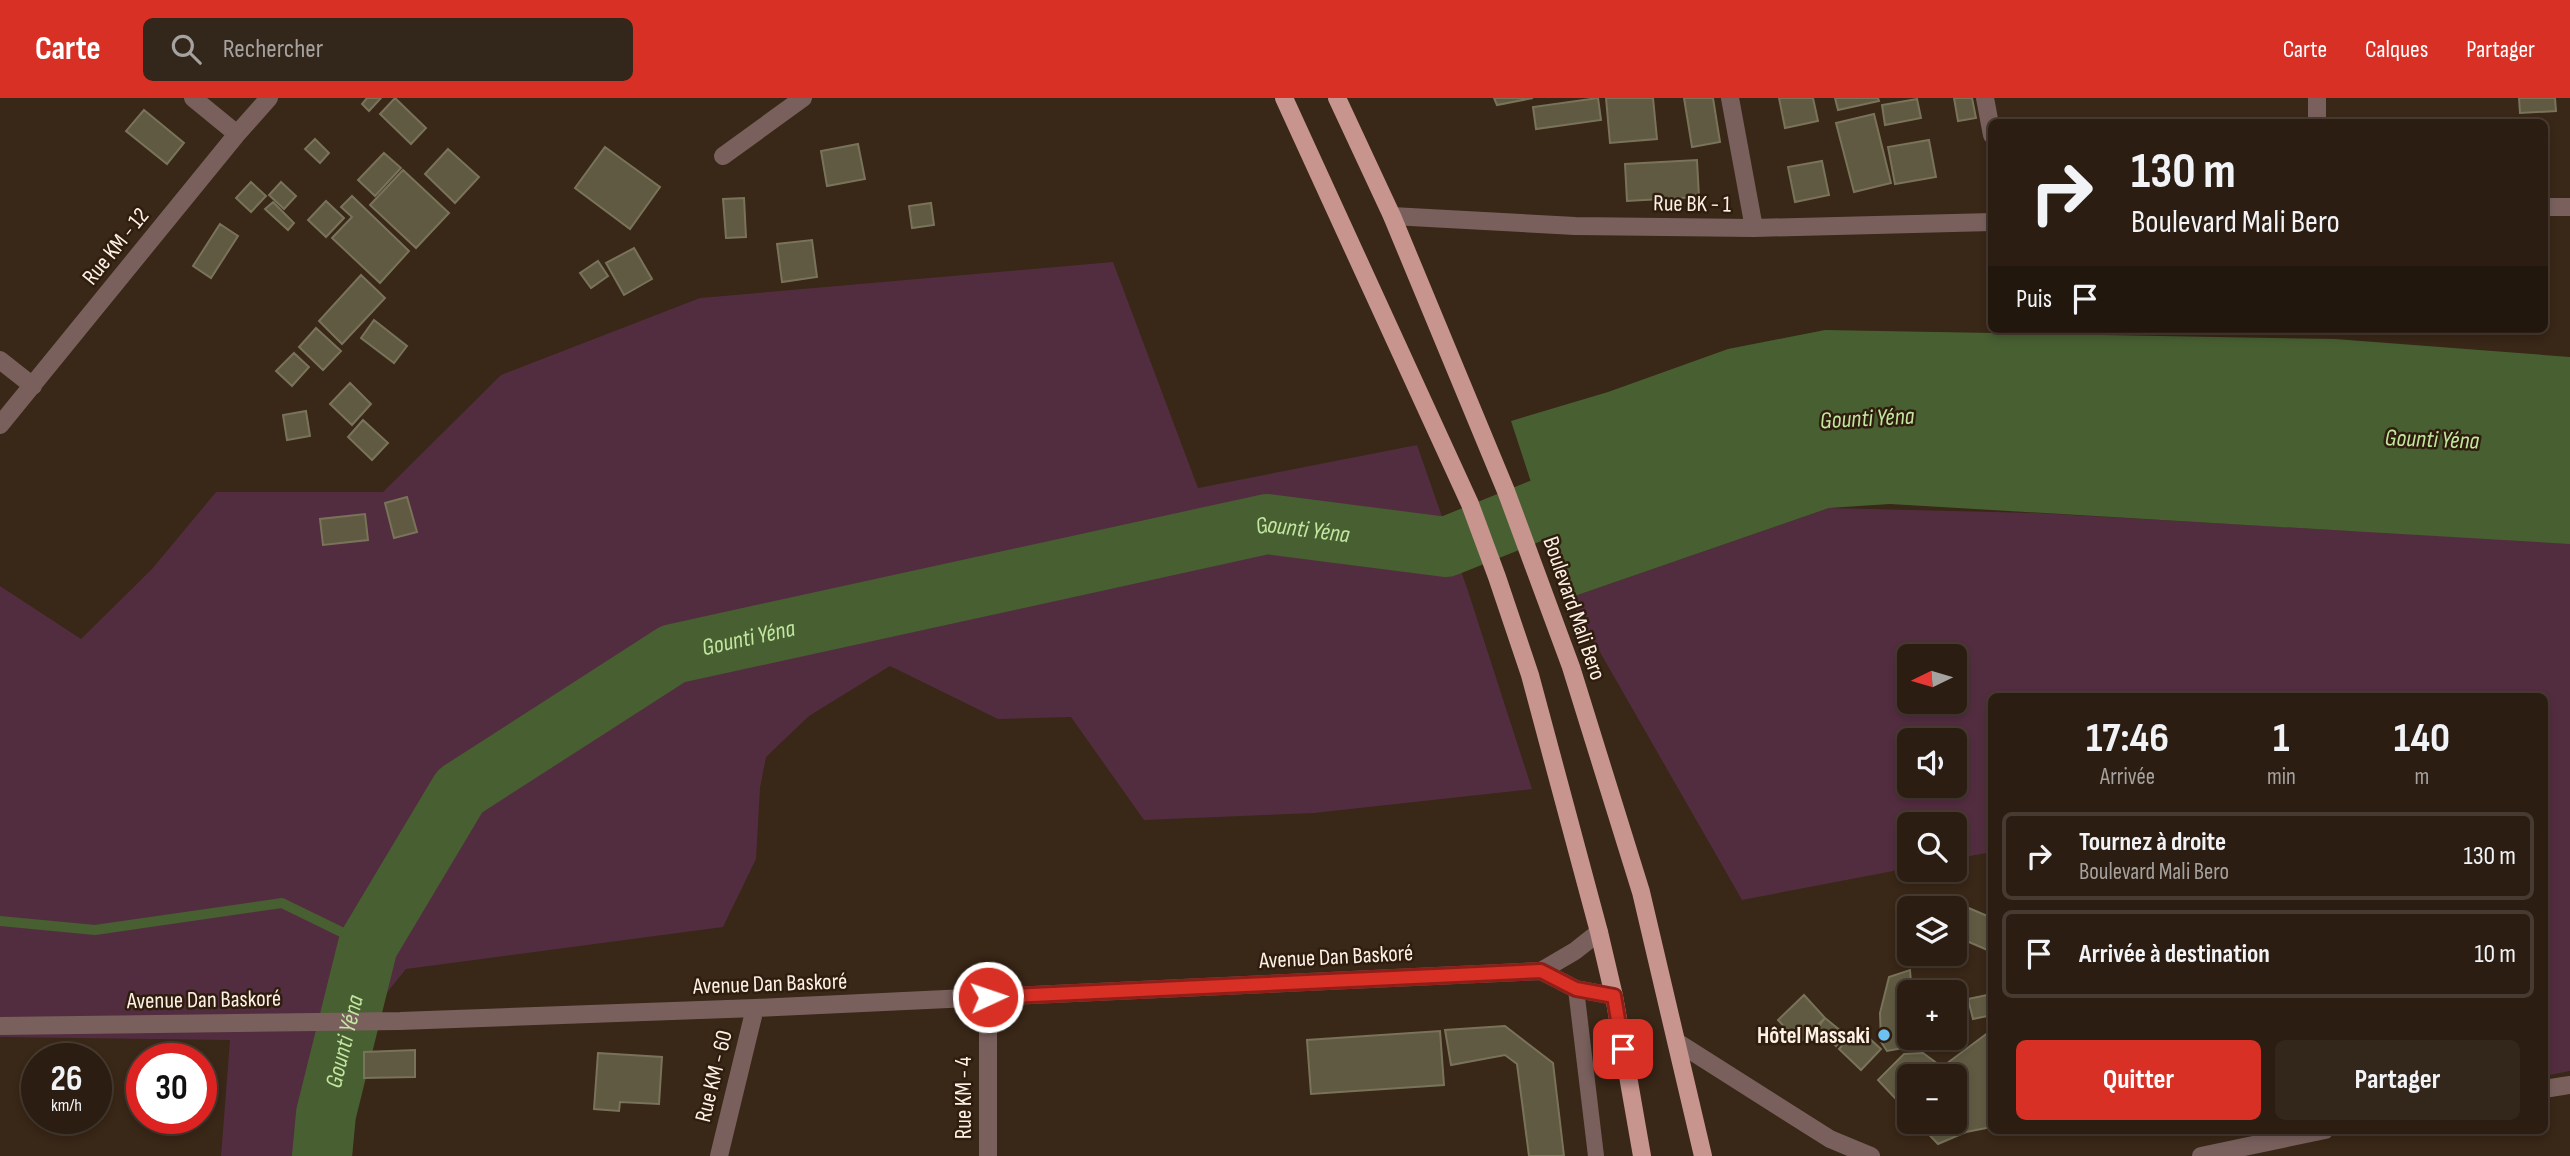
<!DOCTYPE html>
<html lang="fr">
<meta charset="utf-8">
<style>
:root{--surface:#2b1d11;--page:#33261a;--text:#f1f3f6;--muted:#a6a29f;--line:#473b31;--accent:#d93025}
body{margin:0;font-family:"Sofia Sans Condensed",sans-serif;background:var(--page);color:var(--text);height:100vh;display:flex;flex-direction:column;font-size:26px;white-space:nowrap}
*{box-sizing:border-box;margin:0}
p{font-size:23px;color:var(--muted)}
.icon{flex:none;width:38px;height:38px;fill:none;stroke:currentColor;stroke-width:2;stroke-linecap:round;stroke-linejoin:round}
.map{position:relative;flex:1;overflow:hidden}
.sheet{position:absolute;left:1988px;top:595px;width:560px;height:441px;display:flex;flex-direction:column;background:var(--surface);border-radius:10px;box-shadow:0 4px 10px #0003,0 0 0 2px var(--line)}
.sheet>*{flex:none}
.top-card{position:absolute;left:1988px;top:21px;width:560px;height:214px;border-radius:10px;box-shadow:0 4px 10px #0003,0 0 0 2px var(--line);background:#2b1d11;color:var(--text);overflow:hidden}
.needle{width:46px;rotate:265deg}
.fabs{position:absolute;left:1897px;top:546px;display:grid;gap:14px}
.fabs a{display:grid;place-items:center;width:70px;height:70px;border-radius:10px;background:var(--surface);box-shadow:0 4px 10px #0003,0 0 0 2px var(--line);font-size:35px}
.speed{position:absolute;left:21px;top:945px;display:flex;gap:14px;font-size:35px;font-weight:700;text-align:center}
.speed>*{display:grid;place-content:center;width:91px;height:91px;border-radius:50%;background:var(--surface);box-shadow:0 4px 10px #0003,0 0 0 2px var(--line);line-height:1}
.speed small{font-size:18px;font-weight:400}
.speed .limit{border:10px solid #d22;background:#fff;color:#111}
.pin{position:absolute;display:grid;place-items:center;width:60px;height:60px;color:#fff;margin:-30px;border-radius:14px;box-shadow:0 4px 10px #0006}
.me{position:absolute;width:77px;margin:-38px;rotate:87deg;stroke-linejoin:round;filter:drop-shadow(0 0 5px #0008)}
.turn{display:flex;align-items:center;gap:24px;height:147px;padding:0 28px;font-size:32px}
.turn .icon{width:91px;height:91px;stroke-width:2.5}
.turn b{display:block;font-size:49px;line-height:60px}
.then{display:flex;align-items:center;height:66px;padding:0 28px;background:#0003;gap:14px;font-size:26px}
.eta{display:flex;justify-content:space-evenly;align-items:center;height:119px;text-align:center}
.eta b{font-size:42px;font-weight:700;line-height:49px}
.button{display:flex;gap:14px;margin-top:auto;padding:14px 28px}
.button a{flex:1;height:80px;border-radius:10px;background:var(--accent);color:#fff;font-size:28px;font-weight:700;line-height:80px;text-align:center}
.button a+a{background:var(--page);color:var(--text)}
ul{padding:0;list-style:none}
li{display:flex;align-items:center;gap:21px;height:88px;margin:0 14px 10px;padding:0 14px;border:4px solid var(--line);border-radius:10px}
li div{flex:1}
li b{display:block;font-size:26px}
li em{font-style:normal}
header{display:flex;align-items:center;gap:42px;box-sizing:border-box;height:98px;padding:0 35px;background:var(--accent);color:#fff}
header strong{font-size:33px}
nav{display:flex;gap:38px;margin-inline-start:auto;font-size:24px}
.search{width:490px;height:63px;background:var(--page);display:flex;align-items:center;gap:18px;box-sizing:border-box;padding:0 24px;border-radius:10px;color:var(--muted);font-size:26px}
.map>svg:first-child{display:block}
.green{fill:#522d3f;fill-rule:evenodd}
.water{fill:#485f32}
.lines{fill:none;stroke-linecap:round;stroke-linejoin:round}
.stream{stroke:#485f32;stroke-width:10}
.river{stroke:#485f32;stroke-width:60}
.building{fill:#605a42;stroke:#79735a;stroke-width:2}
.service{stroke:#79605d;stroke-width:16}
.minor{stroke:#79605d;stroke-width:18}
.tertiary{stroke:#79605d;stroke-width:18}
.primary{stroke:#c7948e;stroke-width:18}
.route-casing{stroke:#8d1f18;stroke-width:18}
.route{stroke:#d93025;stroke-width:12}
.poi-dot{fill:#6dc2f3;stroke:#2f1d0e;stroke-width:2.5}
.labels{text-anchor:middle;stroke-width:5;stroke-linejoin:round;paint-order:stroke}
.street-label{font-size:23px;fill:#fdf1e7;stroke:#2f1d0e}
.poi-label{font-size:23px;font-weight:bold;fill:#fdf1e7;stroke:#2f1d0e;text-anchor:end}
.water-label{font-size:24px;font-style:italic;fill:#c2e79f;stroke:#2f1d0e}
</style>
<header>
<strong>Carte</strong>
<div class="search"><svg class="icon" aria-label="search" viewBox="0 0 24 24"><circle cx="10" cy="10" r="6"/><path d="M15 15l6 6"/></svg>Rechercher</div>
<nav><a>Carte</a><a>Calques</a><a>Partager</a></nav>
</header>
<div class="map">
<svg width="2570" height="1058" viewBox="0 0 2570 1058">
<rect width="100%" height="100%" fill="#392717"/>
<path class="green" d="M 1113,164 L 1198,390 L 1417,347 L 1468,493 L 1532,691 L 1314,715 L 1144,722 L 1071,619 L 998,621 L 890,568 L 809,618 L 766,659 L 760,690 L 756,761 L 723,829 L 406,871 L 364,923 L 352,1058 L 221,1058 L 230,942 L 0,939 L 0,488 L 81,541 L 152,471 L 216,394 L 383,394 L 501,277 L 700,200 Z
M 2570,268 L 2570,973 L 2545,978 L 2544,598 L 1992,598 L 1991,754 L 1955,761 L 1955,726 L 1909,726 L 1909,770 L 1742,802 L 1569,500 L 1829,410 L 2037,415 L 2354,433 ZM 1909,558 L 1955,558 L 1955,604 L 1909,604 ZM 1909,642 L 1955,642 L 1955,688 L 1909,688 Z"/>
<path class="water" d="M 1825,232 L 2335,241 L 2570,259 L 2570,446 L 1890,406 L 1829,410 L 1569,500 L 1511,323 L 1608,294 L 1728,251 Z"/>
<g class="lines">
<path class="stream" d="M 0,823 L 95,832 L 282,805 L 368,847"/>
<path class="river" id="s1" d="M 322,1058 L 326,1016 L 368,847 L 460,693 L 673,556 L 1267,426 L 1446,449 L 1615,381"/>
</g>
<path class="building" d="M 367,0 L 381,0 L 369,13 L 362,6 Z
M 395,0 L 426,30 L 411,46 L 380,16 Z
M 1494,0 L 1533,0 L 1497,7 Z
M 1598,0 L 1601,22 L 1536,31 L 1533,9 Z
M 1606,0 L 1653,0 L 1657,41 L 1610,45 Z
M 1684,0 L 1713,0 L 1720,44 L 1692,49 Z
M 1779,0 L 1813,0 L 1818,23 L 1785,30 Z
M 1835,0 L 1878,0 L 1879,3 L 1838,12 Z
M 1954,0 L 1972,0 L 1976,20 L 1958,23 Z
M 2519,0 L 2555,0 L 2556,13 L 2520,15 Z
M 1917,1 L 1921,20 L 1885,27 L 1882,7 Z
M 144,12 L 184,45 L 167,66 L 126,33 Z
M 1874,16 L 1891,85 L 1854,94 L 1836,25 Z
M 2226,21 L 2288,22 L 2288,24 L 2226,24 Z
M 315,41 L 329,55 L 320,65 L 305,51 Z
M 1929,42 L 1936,79 L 1895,86 L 1888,49 Z
M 858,46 L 865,81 L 827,88 L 821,53 Z
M 605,49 L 660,89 L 630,131 L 575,90 Z
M 448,51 L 479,79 L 455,105 L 425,76 Z
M 384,55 L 401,70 L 375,98 L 358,82 Z
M 1697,62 L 1699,99 L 1627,103 L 1625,66 Z
M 1822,63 L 1829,97 L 1795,104 L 1788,69 Z
M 403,72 L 449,115 L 416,150 L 370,107 Z
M 251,84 L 266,98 L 251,114 L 236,100 Z
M 281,84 L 296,98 L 284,111 L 269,97 Z
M 352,98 L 409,153 L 380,185 L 332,140 L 352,119 L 341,109 Z
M 744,100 L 746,139 L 726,140 L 723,101 Z
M 326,103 L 344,120 L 326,139 L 308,122 Z
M 273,104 L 294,125 L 288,132 L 265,111 Z
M 931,105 L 934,127 L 912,130 L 909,108 Z
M 220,126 L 238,138 L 211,180 L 193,168 Z
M 812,142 L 817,179 L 782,184 L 777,146 Z
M 634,150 L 652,181 L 624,197 L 606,165 Z
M 598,163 L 608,178 L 591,190 L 580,175 Z
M 361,177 L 385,200 L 342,246 L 319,223 Z
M 374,222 L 407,248 L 394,265 L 361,240 Z
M 316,230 L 341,253 L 323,272 L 299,249 Z
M 294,255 L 309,269 L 292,288 L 276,273 Z
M 350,285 L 371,306 L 352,327 L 330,306 Z
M 306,313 L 310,338 L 287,342 L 283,317 Z
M 363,322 L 388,345 L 372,362 L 348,339 Z
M 407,399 L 417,434 L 394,440 L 385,405 Z
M 365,416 L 368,442 L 323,447 L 320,421 Z
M 1943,799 L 1992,820 L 1992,854 L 1955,838 L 1955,810 L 1939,810 Z
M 1910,872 L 1911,885 L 1919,894 L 1909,894 L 1909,940 L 1935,940 L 1920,947 L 1887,953 L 1881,944 L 1880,915 L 1889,879 Z
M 1992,896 L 1992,917 L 1973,921 L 1968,901 Z
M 1804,897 L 1825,920 L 1799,945 L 1778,922 Z
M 1825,920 L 1846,937 L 1836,948 L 1817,931 Z
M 1505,928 L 1553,965 L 1564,1058 L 1529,1058 L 1517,966 L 1505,957 L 1451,967 L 1445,932 Z
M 1858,930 L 1881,951 L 1861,972 L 1839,951 Z
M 1440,933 L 1444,987 L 1311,996 L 1307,942 Z
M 1989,934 L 1992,952 L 1992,1029 L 1966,1034 L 1938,1046 L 1917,1024 L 1955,1024 L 1955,978 L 1909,978 L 1909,1015 L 1878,982 L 1904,956 L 1923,955 L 1942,969 Z
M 415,952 L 415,979 L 364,980 L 364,954 Z
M 598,955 L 662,959 L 659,1006 L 620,1004 L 619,1013 L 594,1011 Z"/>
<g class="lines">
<path class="service" d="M 1576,891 L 1596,1058"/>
<path class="minor" d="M 193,0 L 237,36
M 1730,0 L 1754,130
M 1985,0 L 1992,37
M 2317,0 L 2317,24
M 723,58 L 803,0
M 2544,109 L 2570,109
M 1392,118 L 1575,128 L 1754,130 L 1992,124
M 0,262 L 33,288
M 0,327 L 237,36 L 269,0
M 1541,873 L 1575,853 L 1599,834
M 0,928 L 400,923 L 755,910 L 1541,873 L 1576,891 L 1614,898
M 719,1058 L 755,910
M 988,1058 L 988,899"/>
<path class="tertiary" d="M 1677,944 L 1830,1041 L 1871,1058
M 2544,991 L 2570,987
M 2201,1058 L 2325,1032"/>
<path class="primary" d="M 1284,0 L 1470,406 L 1497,479 L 1530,577 L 1599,834 L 1614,898 L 1642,1058
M 1337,0 L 1392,118 L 1506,393 L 1571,569 L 1641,794 L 1703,1058"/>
</g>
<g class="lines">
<g class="route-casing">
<path id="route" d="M 988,899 L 1541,873 L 1576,891 L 1614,898 L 1623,951"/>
</g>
<use href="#route" class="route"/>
</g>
<circle class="poi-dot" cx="1884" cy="937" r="7"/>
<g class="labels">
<g class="street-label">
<text transform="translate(1692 105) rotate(1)" y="8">Rue BK - 1</text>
<text transform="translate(115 148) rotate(-51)" y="8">Rue KM - 12</text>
<text transform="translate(1575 510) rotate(71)" y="8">Boulevard Mali Bero</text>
<text transform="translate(1336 858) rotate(-3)" y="8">Avenue Dan Baskoré</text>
<text transform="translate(770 885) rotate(-2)" y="8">Avenue Dan Baskoré</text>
<text transform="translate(204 901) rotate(-1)" y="8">Avenue Dan Baskoré</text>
<text transform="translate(713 978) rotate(-76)" y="8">Rue KM - 60</text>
<text transform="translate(963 1000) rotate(-90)" y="8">Rue KM - 4</text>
</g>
<g class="poi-label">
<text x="1870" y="945">Hôtel Massaki</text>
</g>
<g class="water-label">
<text transform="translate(1867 320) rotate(-3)" y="8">Gounti Yéna</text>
<text transform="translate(2432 341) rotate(2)" y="8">Gounti Yéna</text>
<text dy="8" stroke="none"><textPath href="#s1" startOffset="1293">Gounti Yéna</textPath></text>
<text dy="8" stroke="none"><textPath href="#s1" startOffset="726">Gounti Yéna</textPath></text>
<text dy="8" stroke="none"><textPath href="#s1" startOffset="117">Gounti Yéna</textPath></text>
</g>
</g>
</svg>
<div class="fabs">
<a><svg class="needle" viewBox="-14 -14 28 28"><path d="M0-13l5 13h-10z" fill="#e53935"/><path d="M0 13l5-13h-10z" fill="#a6a29f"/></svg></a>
<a><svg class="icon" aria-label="sound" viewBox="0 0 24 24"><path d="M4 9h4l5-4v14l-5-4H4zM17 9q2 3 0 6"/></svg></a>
<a><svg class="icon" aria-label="search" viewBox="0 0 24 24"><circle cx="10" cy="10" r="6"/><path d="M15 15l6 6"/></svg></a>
<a><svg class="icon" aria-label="layers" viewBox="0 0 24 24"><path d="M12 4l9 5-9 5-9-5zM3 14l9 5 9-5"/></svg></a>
<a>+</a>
<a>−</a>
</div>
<div class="speed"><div>26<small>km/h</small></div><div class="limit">30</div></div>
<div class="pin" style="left:1623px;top:951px;background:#d93025"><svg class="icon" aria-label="arrive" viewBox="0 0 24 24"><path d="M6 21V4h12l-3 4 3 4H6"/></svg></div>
<svg class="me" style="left:988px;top:899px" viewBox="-20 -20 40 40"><circle r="17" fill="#d93025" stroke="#fff" stroke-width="3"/><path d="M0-11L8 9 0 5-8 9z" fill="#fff"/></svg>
<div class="top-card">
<div class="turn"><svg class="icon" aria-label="right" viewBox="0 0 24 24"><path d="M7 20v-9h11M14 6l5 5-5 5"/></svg><div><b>130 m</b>Boulevard Mali Bero</div></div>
<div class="then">Puis<svg class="icon" aria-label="arrive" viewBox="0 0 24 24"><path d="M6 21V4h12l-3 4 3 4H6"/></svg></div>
</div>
<section class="sheet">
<div class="eta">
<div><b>17:46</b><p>Arrivée</p></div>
<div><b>1</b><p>min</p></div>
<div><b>140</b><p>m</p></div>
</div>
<ul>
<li><svg class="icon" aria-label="right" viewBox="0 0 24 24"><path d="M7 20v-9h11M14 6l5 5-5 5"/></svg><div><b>Tournez à droite</b><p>Boulevard Mali Bero</p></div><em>130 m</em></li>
<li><svg class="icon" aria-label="arrive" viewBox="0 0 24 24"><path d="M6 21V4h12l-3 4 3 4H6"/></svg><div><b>Arrivée à destination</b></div><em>10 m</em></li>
</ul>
<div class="button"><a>Quitter</a><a>Partager</a></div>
</section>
</div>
